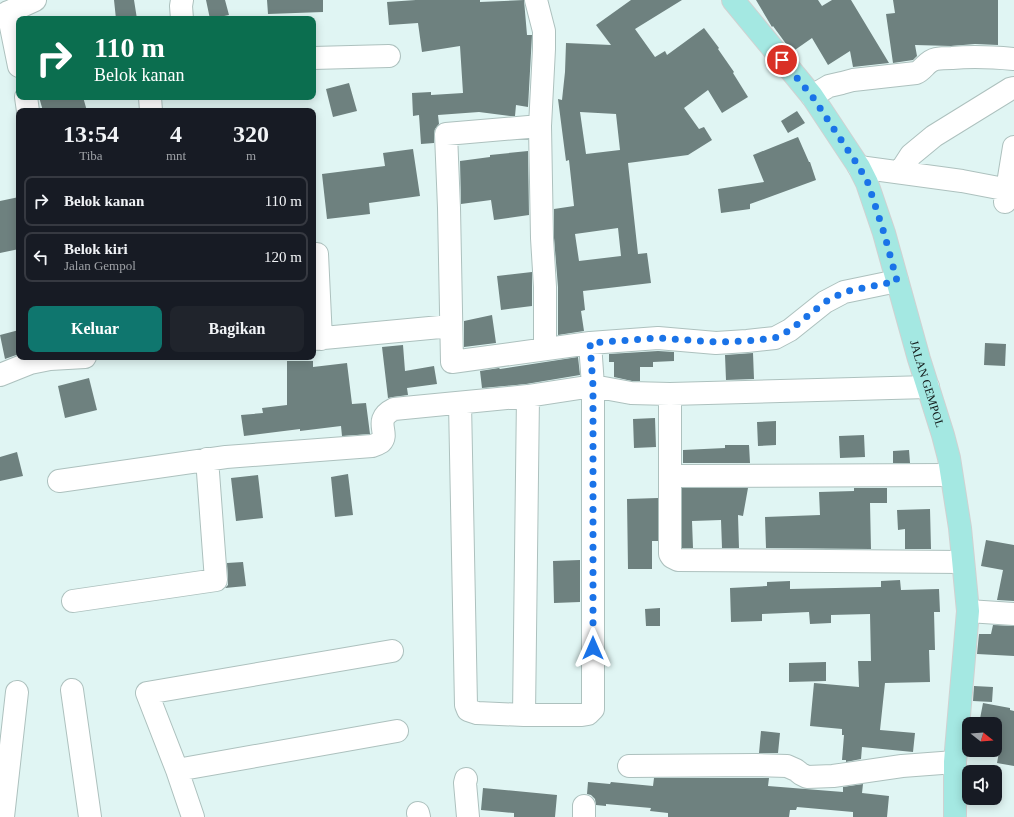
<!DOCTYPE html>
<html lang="id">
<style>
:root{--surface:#171b24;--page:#20242c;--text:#f1f3f6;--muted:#9ea1a6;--line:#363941;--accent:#0f766e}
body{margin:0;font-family:"Times New Roman",serif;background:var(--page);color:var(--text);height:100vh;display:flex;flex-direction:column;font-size:15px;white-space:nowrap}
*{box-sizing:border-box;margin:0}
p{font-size:13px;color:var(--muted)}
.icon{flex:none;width:22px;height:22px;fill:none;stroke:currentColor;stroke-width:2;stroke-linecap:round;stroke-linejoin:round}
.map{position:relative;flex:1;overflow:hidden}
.sheet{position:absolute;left:16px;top:108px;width:300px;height:252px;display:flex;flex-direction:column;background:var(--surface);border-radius:8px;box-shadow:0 2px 10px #0003}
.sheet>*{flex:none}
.top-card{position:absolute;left:16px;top:16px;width:300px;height:84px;border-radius:8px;box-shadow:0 2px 10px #0003;background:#0b6e4f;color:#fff;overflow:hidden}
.needle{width:26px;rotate:107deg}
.controls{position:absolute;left:962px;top:717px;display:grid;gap:8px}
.controls a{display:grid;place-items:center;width:40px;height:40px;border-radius:8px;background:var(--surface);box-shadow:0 2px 10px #0003;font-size:20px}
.pin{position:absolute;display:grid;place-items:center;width:34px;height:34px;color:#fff;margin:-17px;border:2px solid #fff;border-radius:50%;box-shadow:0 1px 4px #0007}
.me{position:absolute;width:44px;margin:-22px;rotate:0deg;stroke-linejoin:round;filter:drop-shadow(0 0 3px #0008)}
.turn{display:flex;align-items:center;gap:14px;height:84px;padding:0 12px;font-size:18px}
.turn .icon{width:52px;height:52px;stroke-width:2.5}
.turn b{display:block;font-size:28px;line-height:34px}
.eta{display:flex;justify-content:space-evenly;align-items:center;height:68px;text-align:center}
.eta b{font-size:24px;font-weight:800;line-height:28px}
.action{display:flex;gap:8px;margin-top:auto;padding:8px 12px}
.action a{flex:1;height:46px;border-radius:8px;background:var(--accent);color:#fff;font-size:16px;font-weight:800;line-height:46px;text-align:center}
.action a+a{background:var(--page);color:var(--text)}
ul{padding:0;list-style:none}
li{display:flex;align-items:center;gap:12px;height:50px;margin:0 8px 6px;padding:0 4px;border:2px solid var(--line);border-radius:8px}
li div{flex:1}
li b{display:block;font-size:15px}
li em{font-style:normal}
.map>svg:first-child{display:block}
.building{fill:#6e817f;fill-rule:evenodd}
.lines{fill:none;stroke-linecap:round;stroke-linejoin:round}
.minor-casing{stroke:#adc1be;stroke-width:24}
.major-casing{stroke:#d0d1d1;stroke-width:24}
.minor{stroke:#fff;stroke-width:22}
.major{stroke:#a4e8e2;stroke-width:22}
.route{stroke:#1a73e8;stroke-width:7;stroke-dasharray:0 12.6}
.labels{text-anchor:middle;stroke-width:3;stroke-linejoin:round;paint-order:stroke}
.street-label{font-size:12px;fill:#131b1a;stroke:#e0f5f3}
</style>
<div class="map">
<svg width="1014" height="817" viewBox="0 0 1014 817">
<rect width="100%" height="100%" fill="#e0f5f3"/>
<path class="building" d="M 114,0 L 134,0 L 137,19 L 116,19 Z
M 206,0 L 225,0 L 229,15 L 210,19 Z
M 267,0 L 323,0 L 323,12 L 268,14 Z
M 416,0 L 480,0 L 480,2 L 524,0 L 527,35 L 532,35 L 528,107 L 516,105 L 515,116 L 510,116 L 479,112 L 438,115 L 439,124 L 435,129 L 434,135 L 434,143 L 421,144 L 419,115 L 413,116 L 412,93 L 431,92 L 431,95 L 463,93 L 460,46 L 422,52 L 418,23 L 389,25 L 387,2 Z
M 631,0 L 682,0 L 635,29 L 655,57 L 665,51 L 667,55 L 704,28 L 719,48 L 718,49 L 734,72 L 733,73 L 748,97 L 722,113 L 708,90 L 684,108 L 699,129 L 704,127 L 712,140 L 688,155 L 628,163 L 638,254 L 647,253 L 651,283 L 583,291 L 585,310 L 581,311 L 584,331 L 558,335 L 558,287 L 554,238 L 554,209 L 574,206 L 569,160 L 566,161 L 558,99 L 562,100 L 565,72 L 566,43 L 611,45 L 596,25 ZM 580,112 L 616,114 L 620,150 L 586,154 ZM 618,228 L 621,256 L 579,261 L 575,234 Z
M 756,0 L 818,0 L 822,6 L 832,0 L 851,0 L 889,63 L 853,67 L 850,51 L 828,65 L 812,38 L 792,52 L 773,26 L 772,27 Z
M 893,0 L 998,0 L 998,45 L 975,44 L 951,46 L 915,45 L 917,56 L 913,60 L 893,63 L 886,14 L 895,13 Z
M 349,83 L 357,111 L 333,117 L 326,89 Z
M 39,97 L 83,97 L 87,111 L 43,111 Z
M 797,111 L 805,123 L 788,133 L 781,121 Z
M 798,137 L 809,162 L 810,162 L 816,180 L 750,204 L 750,209 L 721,213 L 718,189 L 764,182 L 753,155 Z
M 413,149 L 420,196 L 369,203 L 370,214 L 327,219 L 322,174 L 385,166 L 383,153 Z
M 528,151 L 529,215 L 494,220 L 491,200 L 461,204 L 460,161 L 490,157 L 490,155 Z
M 19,197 L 19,249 L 0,253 L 0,201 Z
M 532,272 L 532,306 L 501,310 L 497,276 Z
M 492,315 L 496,343 L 464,347 L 464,321 Z
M 19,330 L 19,354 L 5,359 L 0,335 Z
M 985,343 L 1006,344 L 1005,366 L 984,365 Z
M 403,345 L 405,371 L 434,366 L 437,384 L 407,388 L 408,395 L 393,397 L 388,398 L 382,347 Z
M 658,351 L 674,352 L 674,361 L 653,362 L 653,367 L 640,367 L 640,381 L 632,381 L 614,377 L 614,362 L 609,362 L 609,354 Z
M 753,353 L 754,379 L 726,380 L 725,355 Z
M 578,357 L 580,375 L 526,384 L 482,388 L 480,371 L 499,368 L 500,369 Z
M 287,361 L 313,361 L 313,367 L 347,363 L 352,404 L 366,403 L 370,434 L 342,436 L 341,426 L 300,431 L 300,429 L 244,436 L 241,415 L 263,413 L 262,408 L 287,405 Z
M 89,378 L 97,410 L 65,418 L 58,386 Z
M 655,418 L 656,447 L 634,448 L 633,419 Z
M 776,421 L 776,445 L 758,446 L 757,422 Z
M 864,435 L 865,457 L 840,458 L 839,436 Z
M 725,445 L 749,445 L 750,463 L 683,463 L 683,450 L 725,448 Z
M 909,450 L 910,463 L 893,463 L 893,451 Z
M 17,452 L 23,476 L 0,481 L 0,457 Z
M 348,474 L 353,515 L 335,517 L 331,477 Z
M 258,475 L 263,518 L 236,521 L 231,478 Z
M 682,488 L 748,488 L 743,516 L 738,515 L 739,548 L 722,548 L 721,520 L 692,521 L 693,548 L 682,548 Z
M 854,488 L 887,488 L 887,503 L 870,503 L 871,549 L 766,548 L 765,517 L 820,515 L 819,492 L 854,491 Z
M 658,498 L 658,541 L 652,541 L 652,569 L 628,569 L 627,499 Z
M 930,509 L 931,549 L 905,549 L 905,529 L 898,530 L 897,510 Z
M 986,540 L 1014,545 L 1014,601 L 997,600 L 1003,570 L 981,566 Z
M 580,560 L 580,602 L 554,603 L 553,561 Z
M 243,562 L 246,586 L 225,588 L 228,585 L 228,579 L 227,563 Z
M 900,580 L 901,590 L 939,589 L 940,612 L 934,612 L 935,650 L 929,650 L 930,682 L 885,683 L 880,730 L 915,733 L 913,752 L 862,747 L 861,759 L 846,762 L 846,760 L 842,760 L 844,735 L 842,735 L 842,729 L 810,726 L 814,683 L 859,687 L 858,661 L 871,661 L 870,614 L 831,615 L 831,623 L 810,624 L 809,612 L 762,614 L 762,621 L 731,622 L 730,588 L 767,586 L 767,582 L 790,581 L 790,589 L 881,587 L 881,581 Z
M 660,608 L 660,626 L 646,626 L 645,609 Z
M 993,625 L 1014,626 L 1014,656 L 977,654 L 979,634 L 991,634 Z
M 826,662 L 826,681 L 789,682 L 789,663 Z
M 974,686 L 993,687 L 992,702 L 973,701 Z
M 983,703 L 1010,708 L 1010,710 L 1014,711 L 1014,766 L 997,763 L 999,752 L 995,751 L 995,724 L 979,724 Z
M 761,731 L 780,733 L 778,753 L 759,753 Z
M 654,778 L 769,778 L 768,786 L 843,792 L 843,787 L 863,784 L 862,793 L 889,796 L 887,817 L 853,817 L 853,812 L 797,807 L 796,810 L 790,810 L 789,817 L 668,817 L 668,813 L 650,811 L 651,808 L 606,804 L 606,806 L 596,805 L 595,799 L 591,795 L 587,794 L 588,782 L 610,784 L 611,782 L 653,786 Z
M 483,788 L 557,795 L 555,817 L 514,817 L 514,813 L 481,810 Z"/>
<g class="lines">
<g class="minor-casing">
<path id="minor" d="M 536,0 L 544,31 L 544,49 L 540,126 L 542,238 L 545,287 L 545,349
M 8,12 L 19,66
M 0,16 L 35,0
M 182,19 L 181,6 L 182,0
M 313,58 L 389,56
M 812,96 L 829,86 L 842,83 L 853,80 L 916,73 C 924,70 926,61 936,59 C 941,58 947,58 952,58 C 972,56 993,57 1014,59
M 26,97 L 28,111
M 150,97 L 151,111
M 540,126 L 446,134 L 449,208 L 452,362 L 590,343 L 658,338 L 716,343 L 747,341 L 775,338 L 790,330 L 825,302 L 844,292 L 897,281
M 859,167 L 962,181 L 1014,191
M 900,172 L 911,155 L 934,136 L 1010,89 L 1014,88
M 1005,202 L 1014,147
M 317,254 L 321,339
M 313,339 L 451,326
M 0,375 L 30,363 L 50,359 L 85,357
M 670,394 L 670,554 L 672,557 L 678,560 L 963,562
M 460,403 L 466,705 L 468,710 L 477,713 L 524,715 L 582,715 L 588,714 L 593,709 L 593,386 L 590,343
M 670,476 L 951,475
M 59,481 L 226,457 L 372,446 C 375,445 378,444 381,442 C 390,433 372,420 394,409 L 528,396 L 593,386 L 631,393 L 670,394 L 928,387
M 73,601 L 216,580 L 207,459
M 968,611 L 1014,614
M 72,690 L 90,817
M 524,715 L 528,396
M 629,766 L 756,765 L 787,766 L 796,770 L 801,774 L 807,777 L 833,776 L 902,766 L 955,762
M 177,770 L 397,731
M 466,779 L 465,783 L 468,817
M 584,806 L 584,817
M 418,813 L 419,817
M 3,817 L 17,692
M 193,817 L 177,770 L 147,693 L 392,651"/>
</g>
<g class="major-casing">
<g id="major">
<path id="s1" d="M 733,0 L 812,96 L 859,167 L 867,183 L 884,233 L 919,359 L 943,435 L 949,458 L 960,528 L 968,611 L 955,762 L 955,817"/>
</g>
</g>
<use href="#minor" class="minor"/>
<use href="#major" class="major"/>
</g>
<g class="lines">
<path class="route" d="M 593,648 L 593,386 L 590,343 L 658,338 L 716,342 L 746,341 L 775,338 L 790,330 L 825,302 L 844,292 L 897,281 L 884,233 L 868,183 L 859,167 L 812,96 L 782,60"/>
</g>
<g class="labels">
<g class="street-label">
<text dy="4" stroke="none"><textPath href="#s1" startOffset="437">JALAN GEMPOL</textPath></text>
</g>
</g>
</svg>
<div class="controls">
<a><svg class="needle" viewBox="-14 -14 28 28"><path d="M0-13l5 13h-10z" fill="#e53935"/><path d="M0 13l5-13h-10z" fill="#9ea1a6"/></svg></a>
<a><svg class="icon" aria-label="sound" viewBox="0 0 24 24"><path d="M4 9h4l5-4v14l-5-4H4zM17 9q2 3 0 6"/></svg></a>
</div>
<div class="pin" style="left:782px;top:60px;background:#d93025"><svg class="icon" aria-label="arrive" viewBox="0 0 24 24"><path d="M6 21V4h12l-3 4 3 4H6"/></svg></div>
<svg class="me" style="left:593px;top:648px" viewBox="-20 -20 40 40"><path d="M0-17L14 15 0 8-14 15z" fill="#1a73e8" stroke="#fff" stroke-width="4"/></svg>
<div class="top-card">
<div class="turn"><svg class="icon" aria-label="right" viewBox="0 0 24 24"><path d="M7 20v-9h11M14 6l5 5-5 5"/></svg><div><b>110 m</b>Belok kanan</div></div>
</div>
<section class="sheet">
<div class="eta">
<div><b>13:54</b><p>Tiba</p></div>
<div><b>4</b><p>mnt</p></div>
<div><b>320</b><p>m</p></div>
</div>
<ul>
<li><svg class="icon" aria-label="right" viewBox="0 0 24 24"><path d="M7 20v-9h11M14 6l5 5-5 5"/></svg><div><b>Belok kanan</b></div><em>110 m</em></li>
<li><svg class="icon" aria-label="left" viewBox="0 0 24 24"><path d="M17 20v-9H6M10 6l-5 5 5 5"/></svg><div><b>Belok kiri</b><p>Jalan Gempol</p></div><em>120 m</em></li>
</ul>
<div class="action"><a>Keluar</a><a>Bagikan</a></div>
</section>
</div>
